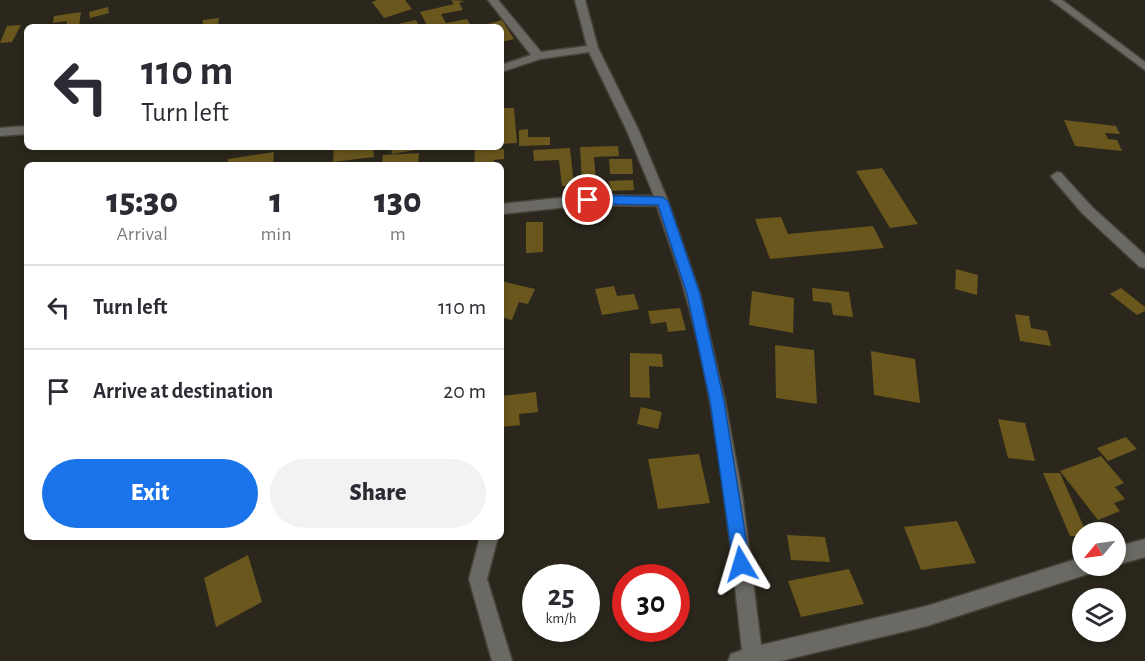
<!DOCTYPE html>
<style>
:root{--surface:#fff;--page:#f2f2f3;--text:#2b2b33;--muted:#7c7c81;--line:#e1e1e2;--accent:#1a73e8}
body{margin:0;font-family:"Alegreya Sans",sans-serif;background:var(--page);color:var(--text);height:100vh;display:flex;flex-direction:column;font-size:22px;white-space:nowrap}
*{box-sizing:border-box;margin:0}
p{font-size:20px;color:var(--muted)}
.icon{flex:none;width:33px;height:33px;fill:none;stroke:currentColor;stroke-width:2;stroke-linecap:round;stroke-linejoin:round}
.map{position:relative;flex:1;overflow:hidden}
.side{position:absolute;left:24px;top:162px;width:480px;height:378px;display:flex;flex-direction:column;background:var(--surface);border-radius:9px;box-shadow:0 3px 9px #0003}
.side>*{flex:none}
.banner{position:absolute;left:24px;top:24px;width:480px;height:126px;border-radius:9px;box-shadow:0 3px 9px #0003;background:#fff;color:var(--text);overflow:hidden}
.needle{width:39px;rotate:241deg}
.tools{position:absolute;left:1072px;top:522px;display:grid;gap:12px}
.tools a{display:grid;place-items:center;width:54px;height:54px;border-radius:50%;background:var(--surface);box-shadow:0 3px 9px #0003;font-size:30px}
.speed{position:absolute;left:522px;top:564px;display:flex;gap:12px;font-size:30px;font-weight:700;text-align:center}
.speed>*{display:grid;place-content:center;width:78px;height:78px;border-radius:50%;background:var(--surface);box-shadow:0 3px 9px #0003;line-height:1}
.speed small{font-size:15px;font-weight:400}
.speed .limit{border:9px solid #d22;background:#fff;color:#111}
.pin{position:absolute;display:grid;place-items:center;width:51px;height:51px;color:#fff;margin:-26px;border:3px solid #fff;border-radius:50%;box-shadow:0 2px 6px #0007}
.me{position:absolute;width:66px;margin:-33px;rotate:353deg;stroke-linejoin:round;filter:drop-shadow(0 0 4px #0008)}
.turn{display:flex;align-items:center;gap:21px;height:126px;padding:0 18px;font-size:27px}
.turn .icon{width:78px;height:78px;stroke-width:2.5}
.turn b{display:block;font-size:42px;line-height:51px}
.eta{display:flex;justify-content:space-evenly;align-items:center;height:102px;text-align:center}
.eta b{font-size:36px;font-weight:800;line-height:42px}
.primary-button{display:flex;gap:12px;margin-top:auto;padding:12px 18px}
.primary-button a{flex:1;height:69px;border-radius:36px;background:var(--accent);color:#fff;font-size:24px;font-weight:800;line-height:69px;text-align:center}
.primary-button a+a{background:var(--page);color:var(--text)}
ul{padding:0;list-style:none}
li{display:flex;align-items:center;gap:18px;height:84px;padding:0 18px;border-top:2px solid var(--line)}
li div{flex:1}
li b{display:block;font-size:22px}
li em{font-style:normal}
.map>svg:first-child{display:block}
.building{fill:#69571d}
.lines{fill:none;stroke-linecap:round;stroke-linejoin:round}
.minor-casing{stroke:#474339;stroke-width:3}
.minor{fill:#6b6963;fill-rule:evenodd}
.route{fill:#1a73e8;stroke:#114b97;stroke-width:1.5}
</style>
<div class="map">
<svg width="1145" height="661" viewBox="0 0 1145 661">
<rect width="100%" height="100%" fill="#2b271c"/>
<path class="building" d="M 377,0 L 405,0 L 412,9 L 384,18 L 372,2 Z
M 451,0 L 465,1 L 459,3 L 463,10 L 441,14 L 446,23 L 467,19 L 471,26 L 428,27 L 420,12 L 454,4 Z
M 108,7 L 109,13 L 90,18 L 89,12 Z
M 81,12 L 79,26 L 66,27 L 67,21 L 53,23 L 54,16 Z
M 219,18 L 218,27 L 202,27 L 203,20 Z
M 416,20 L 420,27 L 389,27 L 389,26 Z
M 502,20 L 514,39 L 501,42 L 501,27 L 477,27 Z
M 21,25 L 12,42 L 0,43 L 7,26 Z
M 501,108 L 514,108 L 517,143 L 501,144 Z
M 1064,120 L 1116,126 L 1120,134 L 1105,133 L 1108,139 L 1117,140 L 1122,151 L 1075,146 Z
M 528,129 L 528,137 L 550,137 L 550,145 L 519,146 L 519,130 Z
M 618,146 L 619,156 L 594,157 L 596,182 L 582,182 L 580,147 Z
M 334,147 L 373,147 L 374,157 L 333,162 Z
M 391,147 L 420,147 L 421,149 L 392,154 Z
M 570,148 L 574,186 L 562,186 L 559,160 L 534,161 L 533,150 Z
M 504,149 L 504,159 L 494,160 L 494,165 L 474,165 L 475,150 Z
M 274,152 L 273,165 L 227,165 L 228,159 Z
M 419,153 L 418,163 L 382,165 L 383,155 Z
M 609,159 L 632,159 L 633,174 L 610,174 Z
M 882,168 L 918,224 L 890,228 L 856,171 Z
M 633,180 L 634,190 L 611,191 L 609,181 Z
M 781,217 L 788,234 L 873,226 L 884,248 L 770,259 L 755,219 Z
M 526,222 L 543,222 L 543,252 L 526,253 Z
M 956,269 L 978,275 L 977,295 L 955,289 Z
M 501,281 L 535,289 L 528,304 L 519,302 L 512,320 L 501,317 Z
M 614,286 L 617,296 L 634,294 L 639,309 L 602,315 L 595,289 Z
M 812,288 L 849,292 L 853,317 L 833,315 L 831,303 L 813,301 Z
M 1121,288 L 1145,307 L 1145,311 L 1137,315 L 1110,294 Z
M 752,291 L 794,298 L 793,333 L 749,325 Z
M 680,308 L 686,330 L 668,332 L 666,322 L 651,324 L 648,311 Z
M 1015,314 L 1029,316 L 1031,328 L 1047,331 L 1051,346 L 1020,341 Z
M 775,345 L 814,350 L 817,404 L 776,398 Z
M 871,351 L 915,359 L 920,403 L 874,395 Z
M 630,353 L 662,354 L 663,367 L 649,366 L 650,398 L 630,397 Z
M 536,392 L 538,412 L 519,414 L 520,425 L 501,427 L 501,396 Z
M 641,407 L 662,412 L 658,429 L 637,424 Z
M 998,419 L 1025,423 L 1035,461 L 1008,458 Z
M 1126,437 L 1137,449 L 1108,461 L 1097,448 Z
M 699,454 L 710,503 L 658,509 L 648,459 Z
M 1101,456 L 1124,483 L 1115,487 L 1125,499 L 1114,503 L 1120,511 L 1098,520 L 1060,471 Z
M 1043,473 L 1060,473 L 1086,532 L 1083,532 L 1083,536 L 1070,536 Z
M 957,521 L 976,563 L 921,570 L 904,527 Z
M 787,535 L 825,537 L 830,562 L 791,560 Z
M 248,555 L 262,602 L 216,627 L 204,578 Z
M 547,565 L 566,566 L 566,578 L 546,578 Z
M 849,569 L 864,604 L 801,617 L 788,581 Z"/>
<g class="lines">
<g class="minor-casing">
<path id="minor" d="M 488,0 L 498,0 L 541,52 L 587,46 L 575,0 L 585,0 L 598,48 L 639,131 L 668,201 L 700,294 L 725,401 L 742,493 L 761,645 L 927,606 L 1083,557 L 1083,566 L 1093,566 L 1091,573 L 927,626 L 780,661 L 728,661 L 731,654 L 742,650 C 729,533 718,407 685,293 C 677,263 666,235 657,206 L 588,205 L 501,214 L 501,204 L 588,195 L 654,196 L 627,131 L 589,52 L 540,59 L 501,72 L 501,65 L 531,55 Z
M 1051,0 L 1062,0 L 1145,62 L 1145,70 Z
M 27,126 L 27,134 L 0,136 L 0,128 Z
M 1057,172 L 1061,173 L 1092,207 L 1145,255 L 1145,268 L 1140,267 L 1082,213 L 1053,179 L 1051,176 Z
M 480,537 L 498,537 L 487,579 L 512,661 L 492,661 L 469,579 Z
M 1145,539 L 1145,557 L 1116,565 L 1116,547 Z"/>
</g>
<use href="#minor" class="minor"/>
</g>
<path class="route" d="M 588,195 L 662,197 L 668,201 L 700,294 L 724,401 L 750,564 L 747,570 L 741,572 L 735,570 L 733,564 L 710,401 L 687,294 L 658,205 L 588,204 L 582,200 Z"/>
</svg>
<div class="tools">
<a><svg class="needle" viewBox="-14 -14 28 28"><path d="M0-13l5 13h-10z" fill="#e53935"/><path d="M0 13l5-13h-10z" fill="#7c7c81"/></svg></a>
<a><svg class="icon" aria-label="layers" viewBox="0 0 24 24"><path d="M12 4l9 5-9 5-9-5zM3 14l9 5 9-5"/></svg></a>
</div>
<div class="speed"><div>25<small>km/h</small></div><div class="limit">30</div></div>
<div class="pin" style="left:588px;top:200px;background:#d93025"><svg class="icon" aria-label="arrive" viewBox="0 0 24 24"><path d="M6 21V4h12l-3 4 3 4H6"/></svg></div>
<svg class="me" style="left:741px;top:564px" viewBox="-20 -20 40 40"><path d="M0-17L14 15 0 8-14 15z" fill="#1a73e8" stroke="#fff" stroke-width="4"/></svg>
<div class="banner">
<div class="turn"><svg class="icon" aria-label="left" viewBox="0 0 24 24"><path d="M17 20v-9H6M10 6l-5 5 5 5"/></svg><div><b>110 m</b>Turn left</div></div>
</div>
<section class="side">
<div class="eta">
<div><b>15:30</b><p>Arrival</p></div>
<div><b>1</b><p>min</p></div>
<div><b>130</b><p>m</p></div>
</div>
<ul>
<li><svg class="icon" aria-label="left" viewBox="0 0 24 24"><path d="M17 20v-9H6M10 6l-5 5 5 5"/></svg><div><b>Turn left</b></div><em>110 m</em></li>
<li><svg class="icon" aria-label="arrive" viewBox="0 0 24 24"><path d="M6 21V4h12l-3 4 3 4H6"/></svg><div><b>Arrive at destination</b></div><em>20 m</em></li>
</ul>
<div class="primary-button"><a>Exit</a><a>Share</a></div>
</section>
</div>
